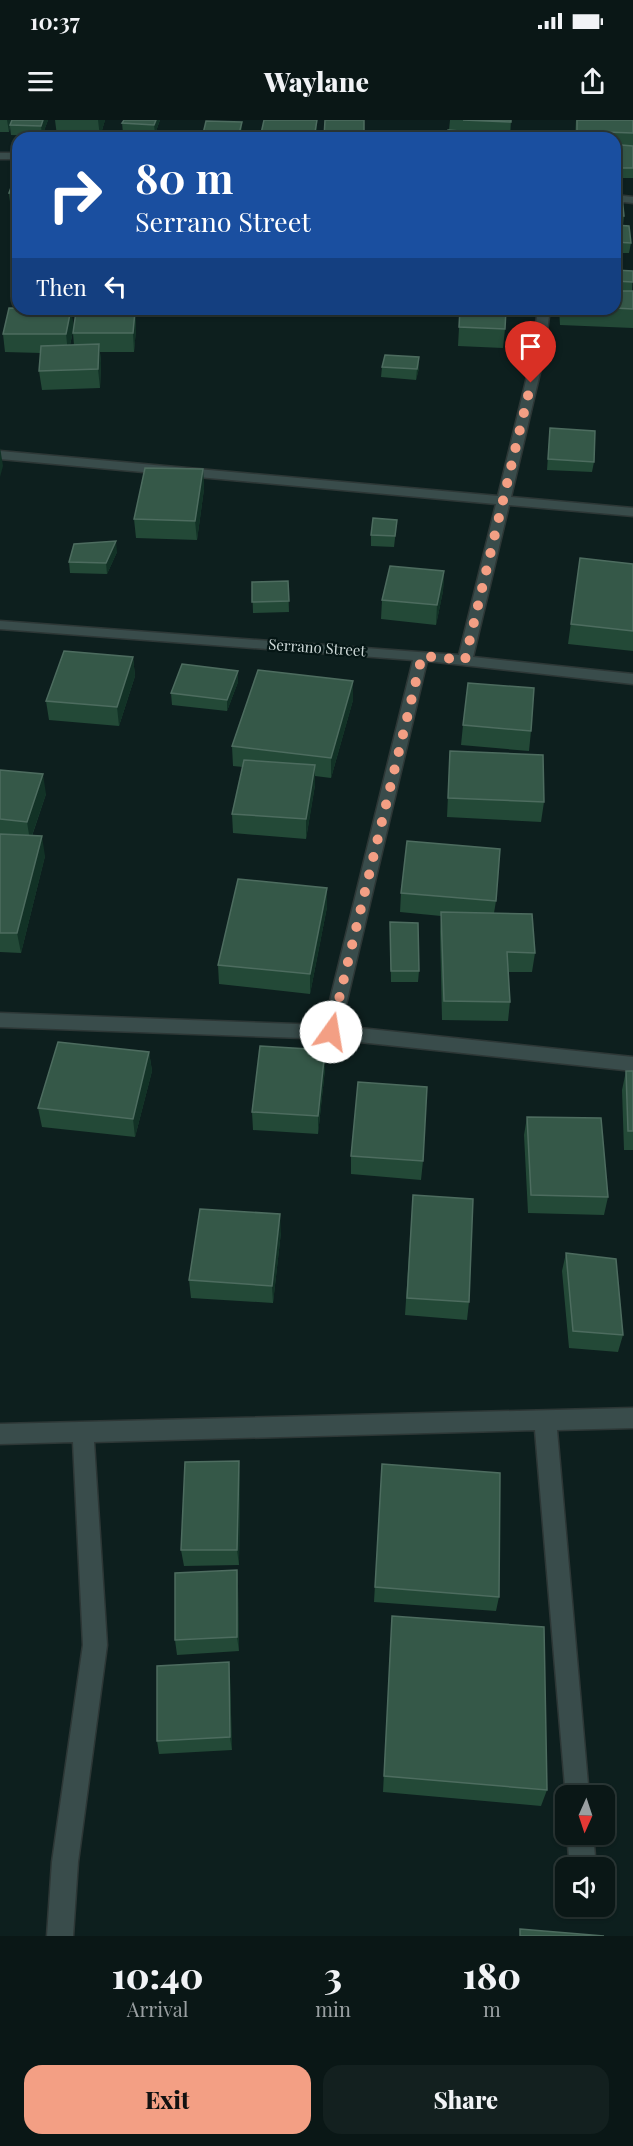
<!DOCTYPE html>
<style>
:root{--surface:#0a1716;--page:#13201f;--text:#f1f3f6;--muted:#999fa1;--line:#2a3635;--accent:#f39f84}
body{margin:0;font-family:"Playfair Display",serif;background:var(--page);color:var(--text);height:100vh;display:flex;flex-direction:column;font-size:22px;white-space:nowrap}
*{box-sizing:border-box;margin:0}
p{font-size:20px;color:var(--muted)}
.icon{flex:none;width:33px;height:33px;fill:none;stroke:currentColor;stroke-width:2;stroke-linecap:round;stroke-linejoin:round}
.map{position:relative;height:1816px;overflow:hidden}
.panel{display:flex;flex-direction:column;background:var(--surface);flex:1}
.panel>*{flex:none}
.banner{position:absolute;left:12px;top:12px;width:609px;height:183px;border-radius:18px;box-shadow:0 2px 4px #0004,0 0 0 2px var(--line);background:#1a4fa0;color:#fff;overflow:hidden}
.needle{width:39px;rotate:183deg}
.fabs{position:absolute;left:555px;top:1665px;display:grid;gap:12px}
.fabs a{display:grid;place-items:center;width:60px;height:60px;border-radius:12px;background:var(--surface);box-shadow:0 2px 4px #0004,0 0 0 2px var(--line);font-size:30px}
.pin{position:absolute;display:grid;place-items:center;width:51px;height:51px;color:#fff;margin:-62px -26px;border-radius:50% 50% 50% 0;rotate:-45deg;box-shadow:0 0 6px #0007}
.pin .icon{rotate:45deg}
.me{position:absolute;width:66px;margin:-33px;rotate:13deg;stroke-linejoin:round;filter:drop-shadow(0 0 4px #0008)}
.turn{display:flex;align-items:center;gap:21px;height:126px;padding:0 24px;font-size:27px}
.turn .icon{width:78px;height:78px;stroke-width:2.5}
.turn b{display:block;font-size:42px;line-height:51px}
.then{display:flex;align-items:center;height:57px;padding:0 24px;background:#0003;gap:12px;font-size:22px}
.eta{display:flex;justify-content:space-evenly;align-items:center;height:102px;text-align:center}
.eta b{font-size:36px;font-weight:800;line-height:42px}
.primary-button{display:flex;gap:12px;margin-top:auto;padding:12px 24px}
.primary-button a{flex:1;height:69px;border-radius:18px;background:var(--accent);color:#111;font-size:24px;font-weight:800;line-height:69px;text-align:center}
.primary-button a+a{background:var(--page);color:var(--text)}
.status{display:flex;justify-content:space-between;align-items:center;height:42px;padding:0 30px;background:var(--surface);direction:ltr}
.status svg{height:16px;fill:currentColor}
header{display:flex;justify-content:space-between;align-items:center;height:78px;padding:0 24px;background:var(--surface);font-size:27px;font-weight:800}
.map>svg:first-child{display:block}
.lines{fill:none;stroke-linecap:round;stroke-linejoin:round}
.street-casing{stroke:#2d3736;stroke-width:3}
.street{fill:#394c4b;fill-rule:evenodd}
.wall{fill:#234937}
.shaded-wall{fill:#123226}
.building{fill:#355848;stroke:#4d6c5f;stroke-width:1.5}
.route{stroke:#f39f84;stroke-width:10;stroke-dasharray:0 18}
.labels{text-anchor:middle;stroke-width:4.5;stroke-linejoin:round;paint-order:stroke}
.street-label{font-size:15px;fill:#ced9d8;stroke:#051615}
</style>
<div class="status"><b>10:37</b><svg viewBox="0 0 49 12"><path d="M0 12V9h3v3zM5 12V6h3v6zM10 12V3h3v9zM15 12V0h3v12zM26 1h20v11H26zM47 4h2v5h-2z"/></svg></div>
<header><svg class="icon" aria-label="menu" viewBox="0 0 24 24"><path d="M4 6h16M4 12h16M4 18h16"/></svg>Waylane<svg class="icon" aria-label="share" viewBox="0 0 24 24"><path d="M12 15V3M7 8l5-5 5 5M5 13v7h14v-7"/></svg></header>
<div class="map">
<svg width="633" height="1816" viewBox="0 0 633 1816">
<rect width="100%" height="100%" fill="#0d1f1e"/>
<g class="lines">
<g class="street-casing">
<path id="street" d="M 0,33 L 18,33 L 18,39 L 0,39 Z
M 615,75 L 633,77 L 633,83 L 615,81 Z
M 538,189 L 550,189 L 543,240 L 511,377 L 633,388 L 633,396 L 509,385 L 473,537 L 633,554 L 633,564 L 427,541 L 341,906 L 633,937 L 633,951 L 331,919 L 0,907 L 0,893 L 324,905 L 413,540 L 0,509 L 0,501 L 459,535 L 496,384 L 0,339 L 0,331 L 498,376 L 531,240 Z
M 633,1288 L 633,1308 L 557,1310 L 589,1676 L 566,1676 L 566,1678 L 535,1310 L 94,1322 L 107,1525 L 78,1742 L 73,1816 L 47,1816 L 52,1742 L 83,1525 L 73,1322 L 0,1324 L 0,1304 Z
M 567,1714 L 593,1714 L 596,1748 L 570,1748 Z"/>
</g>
<use href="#street" class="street"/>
</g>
<path class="wall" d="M 0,0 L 48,0 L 42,16 L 11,15 L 10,7 L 9,12 L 0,12 Z
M 55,0 L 105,0 L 100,17 L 57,16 Z
M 160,0 L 155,14 L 123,13 L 122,3 Z
M 450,0 L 511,0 L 510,18 L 445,18 L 449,10 Z
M 576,0 L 633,0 L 633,58 L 621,58 L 620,35 L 620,30 L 615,30 L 615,18 L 575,18 Z
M 18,48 L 18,91 L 11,91 L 9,73 Z
M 615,76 L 624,96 L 623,106 L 631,123 L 629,133 L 615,133 Z
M 615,150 L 633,151 L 632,171 L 633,172 L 633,208 L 560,205 L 559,189 L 615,189 Z
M 460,189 L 505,209 L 503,228 L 458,226 Z
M 135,191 L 136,209 L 134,232 L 100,232 L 101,243 L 100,268 L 42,270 L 39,251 L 41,233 L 5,232 L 3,214 L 74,207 L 70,225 L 74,225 L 73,213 Z
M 419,237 L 419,248 L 416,260 L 381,257 L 382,247 Z
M 550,308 L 594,342 L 592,352 L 547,350 Z
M 203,349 L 204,369 L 197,420 L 136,418 L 134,399 Z
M 396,410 L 394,427 L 371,426 L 371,415 Z
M 117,432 L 107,454 L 70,453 L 69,442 Z
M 580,438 L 633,444 L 633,531 L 568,524 Z
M 444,451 L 443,471 L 436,505 L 381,499 L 382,480 Z
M 288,461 L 289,492 L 253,493 L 252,462 Z
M 133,537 L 135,556 L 119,606 L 49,600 L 46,581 Z
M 238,562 L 227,591 L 172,585 L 171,573 Z
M 353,580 L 331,658 L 315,656 L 315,665 L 306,719 L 233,713 L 232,694 L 243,647 L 233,646 L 232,626 Z
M 463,605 L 531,611 L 529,631 L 461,625 Z
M 450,631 L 544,682 L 541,702 L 447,697 Z
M 0,650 L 46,674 L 32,716 L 45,736 L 21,833 L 0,832 Z
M 401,773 L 496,781 L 494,793 L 535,833 L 532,852 L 508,852 L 510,882 L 508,901 L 442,900 L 440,812 L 441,796 L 400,792 Z
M 327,787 L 310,874 L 219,864 L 218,845 Z
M 390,802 L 419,851 L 418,862 L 391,862 Z
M 149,932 L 152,951 L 135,1017 L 42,1007 L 38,988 Z
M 325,949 L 318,1014 L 253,1010 L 252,992 Z
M 626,951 L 633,951 L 633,1030 L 624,1030 L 622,970 Z
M 527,997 L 608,1077 L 604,1095 L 528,1093 L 524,1015 Z
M 351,1036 L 423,1041 L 421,1060 L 351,1054 Z
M 413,1075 L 469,1182 L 467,1200 L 405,1195 Z
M 281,1112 L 273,1183 L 191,1178 L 189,1160 Z
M 566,1133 L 623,1215 L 618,1232 L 569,1228 L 562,1151 Z
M 382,1344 L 499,1477 L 496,1491 L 374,1482 Z
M 240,1357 L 239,1445 L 184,1446 L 181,1430 Z
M 237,1450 L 238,1465 L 239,1531 L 177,1535 L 175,1520 Z
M 392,1496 L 547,1670 L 541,1686 L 383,1672 Z
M 230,1556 L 232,1630 L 159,1634 L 157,1621 Z"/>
<path class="shaded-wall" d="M 7,0 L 13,0 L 10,5 L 9,12 Z
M 43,0 L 48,0 L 42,16 L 41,6 Z
M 98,0 L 105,0 L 100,17 Z
M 156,0 L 160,0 L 155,14 L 154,5 Z
M 317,0 L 317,18 L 314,18 Z
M 242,2 L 242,12 L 241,18 L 238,18 Z
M 71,189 L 74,207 L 68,233 L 66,214 Z
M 135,191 L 136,209 L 134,232 L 133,213 Z
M 99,224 L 101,243 L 100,268 L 98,249 Z
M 419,237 L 419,248 L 416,260 L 417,249 Z
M 0,327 L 3,346 L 0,357 Z
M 203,349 L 204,369 L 197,420 L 195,401 Z
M 116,421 L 117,432 L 107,454 L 106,443 Z
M 444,451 L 443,471 L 436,505 L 437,485 Z
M 133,537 L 135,556 L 119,606 L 117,587 Z
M 238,551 L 238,562 L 227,591 L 227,580 Z
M 353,561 L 353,580 L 331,658 L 331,638 Z
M 315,645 L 315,665 L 306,719 L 306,699 Z
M 43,654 L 46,674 L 30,721 L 27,702 Z
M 42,716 L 45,736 L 21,833 L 17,813 Z
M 327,768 L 327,787 L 310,874 L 310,854 Z
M 325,930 L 325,949 L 318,1014 L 318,996 Z
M 149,932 L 152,951 L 135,1017 L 133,999 Z
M 280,1094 L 281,1112 L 273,1183 L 272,1166 Z
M 239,1341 L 240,1357 L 239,1445 L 237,1430 Z
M 237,1450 L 238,1465 L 239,1531 L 237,1517 Z
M 229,1542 L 230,1556 L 232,1630 L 230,1617 Z"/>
<path class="building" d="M 12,0 L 43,0 L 41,6 L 10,5 Z
M 124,0 L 156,0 L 154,5 L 122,3 Z
M 264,0 L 317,0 L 314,18 L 260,18 Z
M 325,0 L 364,0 L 364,18 L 324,18 Z
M 463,0 L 511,0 L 511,2 Z
M 577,0 L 633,0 L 633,13 L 577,11 Z
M 206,1 L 242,2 L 238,18 L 202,18 Z
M 448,10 L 508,15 L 507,18 L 445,18 Z
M 621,25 L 633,26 L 633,48 L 622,48 Z
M 18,48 L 18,73 L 9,73 Z
M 615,76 L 622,77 L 624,96 L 615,96 Z
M 615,105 L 629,106 L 631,123 L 615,122 Z
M 615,150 L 633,151 L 633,162 L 615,161 Z
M 615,171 L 633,171 L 633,189 L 615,188 Z
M 9,188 L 71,189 L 66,214 L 3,214 Z
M 460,189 L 506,189 L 505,209 L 459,207 Z
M 135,191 L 133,213 L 73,213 L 76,192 Z
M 99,224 L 98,249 L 39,251 L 41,226 Z
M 385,235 L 419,237 L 417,249 L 382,247 Z
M 550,308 L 595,311 L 594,342 L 548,339 Z
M 145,348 L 203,349 L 195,401 L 134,399 Z
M 373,398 L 397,400 L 395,416 L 371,415 Z
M 116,421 L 106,443 L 69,442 L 74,424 Z
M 580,438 L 633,444 L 633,511 L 571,504 Z
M 390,446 L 444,451 L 437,485 L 382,480 Z
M 288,461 L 289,481 L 252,482 L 252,462 Z
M 64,531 L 133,537 L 117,587 L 46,581 Z
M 182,544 L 238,551 L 227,580 L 171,573 Z
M 258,550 L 353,561 L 331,638 L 232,626 Z
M 468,563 L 534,568 L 531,611 L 463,605 Z
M 450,631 L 543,635 L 544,682 L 448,678 Z
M 244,640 L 315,645 L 306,699 L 232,694 Z
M 0,650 L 43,654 L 27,702 L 0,699 Z
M 0,714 L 42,716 L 17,813 L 0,813 Z
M 407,721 L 500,729 L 496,781 L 401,773 Z
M 238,759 L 327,768 L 310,854 L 218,845 Z
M 441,792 L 532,794 L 535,833 L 507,832 L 510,882 L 444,881 Z
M 390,802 L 418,803 L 419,851 L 391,851 Z
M 58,922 L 149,932 L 133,999 L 38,988 Z
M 260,926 L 325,930 L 318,996 L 252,992 Z
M 626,951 L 633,951 L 633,1011 L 628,1011 Z
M 358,962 L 427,967 L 423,1041 L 351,1036 Z
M 527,997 L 601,998 L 608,1077 L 531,1075 Z
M 413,1075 L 473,1079 L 469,1182 L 407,1178 Z
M 200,1089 L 280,1094 L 272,1166 L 189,1160 Z
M 566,1133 L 616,1139 L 623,1215 L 573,1211 Z
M 239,1341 L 237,1430 L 181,1430 L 185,1342 Z
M 382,1344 L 500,1353 L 499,1477 L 375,1467 Z
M 237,1450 L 237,1517 L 175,1520 L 175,1453 Z
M 392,1496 L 544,1507 L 547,1670 L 384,1656 Z
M 229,1542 L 230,1617 L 157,1621 L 157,1546 Z
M 520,1809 L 604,1816 L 520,1816 Z"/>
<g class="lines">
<path class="route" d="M 331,912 L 422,536 L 465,540 L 531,263"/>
</g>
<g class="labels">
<g class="street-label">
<text transform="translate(317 528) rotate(4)" y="5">Serrano Street</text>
</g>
</g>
</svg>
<div class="fabs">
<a><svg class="needle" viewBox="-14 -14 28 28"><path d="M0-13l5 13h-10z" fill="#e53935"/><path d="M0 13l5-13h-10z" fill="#999fa1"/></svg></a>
<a><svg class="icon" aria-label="sound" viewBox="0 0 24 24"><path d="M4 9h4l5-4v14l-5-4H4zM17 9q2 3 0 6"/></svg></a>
</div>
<div class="pin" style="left:531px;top:263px;background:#d93025"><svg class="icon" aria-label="arrive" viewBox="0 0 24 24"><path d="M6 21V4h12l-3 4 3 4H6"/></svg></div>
<svg class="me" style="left:331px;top:912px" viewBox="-20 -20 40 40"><circle r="19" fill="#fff"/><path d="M0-13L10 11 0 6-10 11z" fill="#f39f84"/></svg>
<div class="banner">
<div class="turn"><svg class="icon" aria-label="right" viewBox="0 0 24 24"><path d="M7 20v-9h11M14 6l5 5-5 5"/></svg><div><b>80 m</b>Serrano Street</div></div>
<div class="then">Then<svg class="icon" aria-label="left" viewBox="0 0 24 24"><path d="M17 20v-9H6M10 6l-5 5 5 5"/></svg></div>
</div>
</div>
<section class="panel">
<div class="eta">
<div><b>10:40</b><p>Arrival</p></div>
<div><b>3</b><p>min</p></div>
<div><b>180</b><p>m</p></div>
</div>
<div class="primary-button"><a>Exit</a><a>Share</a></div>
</section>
